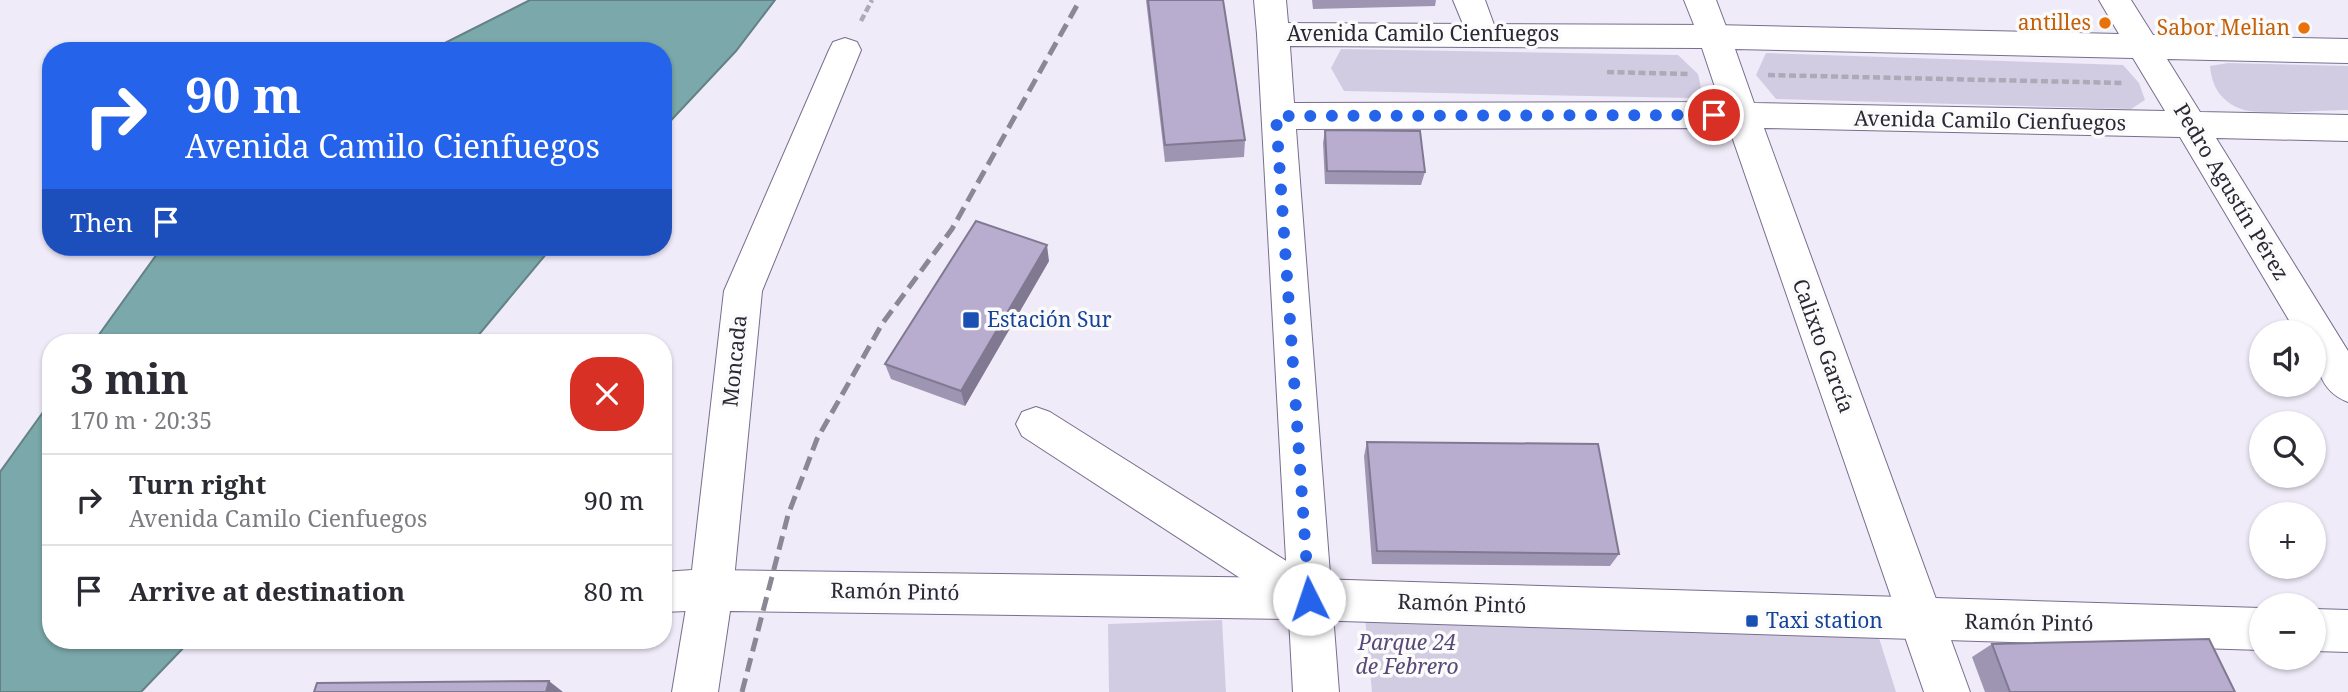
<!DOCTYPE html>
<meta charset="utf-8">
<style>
:root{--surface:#fff;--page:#f7f7f7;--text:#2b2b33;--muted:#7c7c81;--line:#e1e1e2}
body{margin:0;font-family:"Noto Serif",serif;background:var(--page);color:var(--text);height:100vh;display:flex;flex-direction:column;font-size:26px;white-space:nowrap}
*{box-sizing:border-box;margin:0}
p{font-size:23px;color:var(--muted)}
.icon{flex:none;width:38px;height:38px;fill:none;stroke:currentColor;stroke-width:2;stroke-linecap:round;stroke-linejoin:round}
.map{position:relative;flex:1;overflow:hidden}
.panel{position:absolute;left:42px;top:334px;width:630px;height:315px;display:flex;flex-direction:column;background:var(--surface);border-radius:28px;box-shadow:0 2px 5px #0004}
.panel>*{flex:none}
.hud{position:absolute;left:42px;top:42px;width:630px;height:214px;border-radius:28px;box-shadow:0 2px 5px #0004;background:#2563eb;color:#fff;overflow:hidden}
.fabs{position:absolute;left:2249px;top:320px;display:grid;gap:14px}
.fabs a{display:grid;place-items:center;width:77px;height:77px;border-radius:50%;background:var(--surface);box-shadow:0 2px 5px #0004;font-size:35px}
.pin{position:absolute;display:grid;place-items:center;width:60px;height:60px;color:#fff;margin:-30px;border:4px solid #fff;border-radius:50%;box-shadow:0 2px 7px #0007}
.me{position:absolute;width:77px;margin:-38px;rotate:356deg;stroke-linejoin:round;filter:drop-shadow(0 0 5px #0008)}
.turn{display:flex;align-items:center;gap:24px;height:147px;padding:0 28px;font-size:32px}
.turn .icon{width:91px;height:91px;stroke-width:2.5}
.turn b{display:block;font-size:49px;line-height:60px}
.then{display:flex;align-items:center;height:66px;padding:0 28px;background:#0003;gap:14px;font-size:26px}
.round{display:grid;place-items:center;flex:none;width:74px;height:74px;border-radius:28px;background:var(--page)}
.overview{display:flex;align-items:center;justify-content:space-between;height:119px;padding:0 28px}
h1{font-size:42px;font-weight:700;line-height:52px}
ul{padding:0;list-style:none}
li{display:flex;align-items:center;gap:21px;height:91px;padding:0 28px;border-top:2px solid var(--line)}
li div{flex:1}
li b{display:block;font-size:26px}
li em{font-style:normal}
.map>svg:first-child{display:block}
.green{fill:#d2cce3}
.water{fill:#7ba8aa;stroke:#638187;stroke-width:2}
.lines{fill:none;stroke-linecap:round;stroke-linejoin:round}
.minor-casing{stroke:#786e8d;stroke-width:2}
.major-casing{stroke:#786e8d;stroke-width:2}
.path{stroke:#ada9b7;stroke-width:4.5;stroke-dasharray:7 3.5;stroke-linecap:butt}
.minor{fill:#fff;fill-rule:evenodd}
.major{fill:#fff;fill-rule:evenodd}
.rail{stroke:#8b8795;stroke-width:5;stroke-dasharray:14 7;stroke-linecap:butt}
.wall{fill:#9e95b2}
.shaded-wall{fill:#817991}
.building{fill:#b8adcf;stroke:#817991;stroke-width:2}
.route{stroke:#2563eb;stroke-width:12;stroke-dasharray:0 21.6}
.food-dot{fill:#e8710a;stroke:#fbfbfb;stroke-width:2.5}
.transit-dot{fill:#1a4fb4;stroke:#fbfbfb;stroke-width:2.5}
.labels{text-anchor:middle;stroke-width:7;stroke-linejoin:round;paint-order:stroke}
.food-label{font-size:21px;fill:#c56008;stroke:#fbfbfb;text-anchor:end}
.street-label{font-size:21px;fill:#2b2734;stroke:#fbfbfb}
.transit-label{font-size:21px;fill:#164399;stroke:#fbfbfb;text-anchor:start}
.park-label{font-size:21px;font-style:italic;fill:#584877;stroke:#fbfbfb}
</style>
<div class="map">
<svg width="2348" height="692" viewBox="0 0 2348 692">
<rect width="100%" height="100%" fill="#efebf9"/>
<path class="green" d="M 1341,49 L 1678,55 L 1698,74 L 1701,88 L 1691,98 L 1344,91 L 1331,68 Z
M 1766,53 L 2123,65 L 2139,83 L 2145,100 L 2131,109 L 1776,99 L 1756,75 Z
M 2228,63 L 2348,66 L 2348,110 C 2326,110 2261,115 2244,110 C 2222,103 2212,88 2210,66 Z
M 1365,616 L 1879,638 L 1896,692 L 1372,692 Z
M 1222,620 L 1226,692 L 1109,692 L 1108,624 Z"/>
<path class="water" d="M 530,0 L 775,0 L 736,51 L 663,129 L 663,51 L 429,51 Z
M 162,247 L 552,247 L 472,343 L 93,343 Z
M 51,401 L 51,640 L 190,641 L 141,692 L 0,692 L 0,472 Z"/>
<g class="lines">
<g class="minor-casing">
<path id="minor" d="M 1254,0 L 1286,0 L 1289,34 L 1284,42 L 1273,45 L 1262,42 L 1257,34 Z
M 1453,0 L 1485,0 L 1497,33 L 1492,41 L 1481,44 L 1470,41 Z
M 1684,0 L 1716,0 L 1730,37 L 1726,45 L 1714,49 L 1702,45 Z
M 845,38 L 857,42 L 861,50 L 762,291 L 733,590 L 726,604 L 711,610 L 663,612 L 663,572 L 692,570 L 724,291 L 829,50 L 833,42 Z
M 1036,407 L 1050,412 L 1315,579 L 2261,608 L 2261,650 L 1309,620 L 1294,613 L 1022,436 L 1016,424 L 1022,412 Z
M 2314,609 L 2348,610 L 2348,652 L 2314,651 Z"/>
</g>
<g class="major-casing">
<path id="major" d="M 2099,0 L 2131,0 L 2153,35 L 2348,39 L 2348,63 L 2167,59 L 2200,112 L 2348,115 L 2348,141 L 2216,138 L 2348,351 L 2348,402 C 2318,391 2314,361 2314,332 L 2296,332 L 2180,137 L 1764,128 L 1970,692 L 1924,692 L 1729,128 L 1296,129 L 1339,692 L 1293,692 L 1289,619 L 730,611 L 718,692 L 672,692 L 689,590 L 696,576 L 711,570 L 1287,578 L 1257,34 L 1262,26 L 1273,23 L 1714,25 L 2119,34 ZM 1290,46 L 1702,48 L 1720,102 L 1294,103 ZM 1735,49 L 2133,58 L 2165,111 L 1754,103 Z"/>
</g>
<path class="path" d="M 861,21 L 872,0
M 1607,72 L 1689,74
M 1768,75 L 2123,83"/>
<use href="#minor" class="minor"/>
<use href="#major" class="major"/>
<path class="rail" d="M 742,692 L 788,515 L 817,439 L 882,324 L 952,229 L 1080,0"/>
</g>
<path class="wall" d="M 1146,0 L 1223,0 L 1245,140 L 1244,157 L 1165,162 Z
M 1312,0 L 1436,0 L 1435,6 L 1313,9 Z
M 1325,130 L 1425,172 L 1421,185 L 1325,184 L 1323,143 Z
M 1049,261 L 965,406 L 891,379 L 885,364 Z
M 1367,442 L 1619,554 L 1610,566 L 1372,564 L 1364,456 Z
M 1992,644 L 2235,692 L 1985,692 L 1972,657 Z"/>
<path class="shaded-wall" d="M 1047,245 L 1049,261 L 965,406 L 961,391 Z
M 549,681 L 563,692 L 546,692 Z"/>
<path class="building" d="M 1148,0 L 1223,0 L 1245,140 L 1165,145 Z
M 1325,130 L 1420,131 L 1425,172 L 1327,171 Z
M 976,221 L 1047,245 L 961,391 L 885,364 Z
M 1367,442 L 1598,444 L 1619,554 L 1377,551 Z
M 2209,639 L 2235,692 L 2010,692 L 1992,644 Z
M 549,681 L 546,692 L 314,692 L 317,683 Z"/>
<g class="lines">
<path class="route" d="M 1309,599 L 1276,116 L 1714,115"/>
</g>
<g class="food-dot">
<circle cx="2105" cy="23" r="7"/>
<circle cx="2304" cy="28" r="7"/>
</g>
<g class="transit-dot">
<rect x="962" y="311" width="18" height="18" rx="3.5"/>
<rect x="1745" y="614" width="14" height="14" rx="3.5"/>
</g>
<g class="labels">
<g class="food-label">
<text x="2091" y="30">antilles</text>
<text x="2290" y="35">Sabor Melian</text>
</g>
<g class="street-label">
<text x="1423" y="41">Avenida Camilo Cienfuegos</text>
<text transform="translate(1990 121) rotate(1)" y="7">Avenida Camilo Cienfuegos</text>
<text transform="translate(2231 192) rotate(59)" y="7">Pedro Agustín Pérez</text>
<text transform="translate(1823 346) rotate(70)" y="7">Calixto García</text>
<text transform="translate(735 361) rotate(-84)" y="7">Moncada</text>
<text transform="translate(895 592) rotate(1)" y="7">Ramón Pintó</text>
<text transform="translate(1462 604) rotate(2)" y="7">Ramón Pintó</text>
<text transform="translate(2029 623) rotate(1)" y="7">Ramón Pintó</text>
</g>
<g class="transit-label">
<text x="987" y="327">Estación Sur</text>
<text x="1766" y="628">Taxi station</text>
</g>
<g class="park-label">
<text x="1407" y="650">Parque 24<tspan x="1407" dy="24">de Febrero</tspan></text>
</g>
</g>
</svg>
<div class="fabs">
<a><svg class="icon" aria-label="sound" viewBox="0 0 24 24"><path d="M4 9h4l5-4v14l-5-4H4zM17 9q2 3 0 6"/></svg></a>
<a><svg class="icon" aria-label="search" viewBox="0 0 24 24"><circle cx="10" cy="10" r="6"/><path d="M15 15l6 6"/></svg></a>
<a>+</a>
<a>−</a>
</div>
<div class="pin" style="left:1714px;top:115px;background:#d93025"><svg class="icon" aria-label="arrive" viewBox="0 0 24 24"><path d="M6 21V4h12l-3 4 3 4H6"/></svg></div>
<svg class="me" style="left:1309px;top:599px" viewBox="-20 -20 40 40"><circle r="19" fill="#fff"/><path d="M0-13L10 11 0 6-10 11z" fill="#2563eb"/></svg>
<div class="hud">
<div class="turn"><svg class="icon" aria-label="right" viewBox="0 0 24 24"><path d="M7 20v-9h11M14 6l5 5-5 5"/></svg><div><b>90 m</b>Avenida Camilo Cienfuegos</div></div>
<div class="then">Then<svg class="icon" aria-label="arrive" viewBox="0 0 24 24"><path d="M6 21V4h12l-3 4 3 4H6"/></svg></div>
</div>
<section class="panel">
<div class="overview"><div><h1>3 min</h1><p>170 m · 20:35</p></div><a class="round" style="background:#d93025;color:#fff"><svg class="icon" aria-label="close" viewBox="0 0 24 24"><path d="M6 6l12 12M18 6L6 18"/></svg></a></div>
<ul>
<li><svg class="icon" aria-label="right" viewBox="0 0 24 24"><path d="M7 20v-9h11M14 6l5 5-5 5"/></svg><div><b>Turn right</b><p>Avenida Camilo Cienfuegos</p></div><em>90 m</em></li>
<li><svg class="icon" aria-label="arrive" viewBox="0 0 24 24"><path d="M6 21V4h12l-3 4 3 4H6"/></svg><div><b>Arrive at destination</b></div><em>80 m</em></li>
</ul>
</section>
</div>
